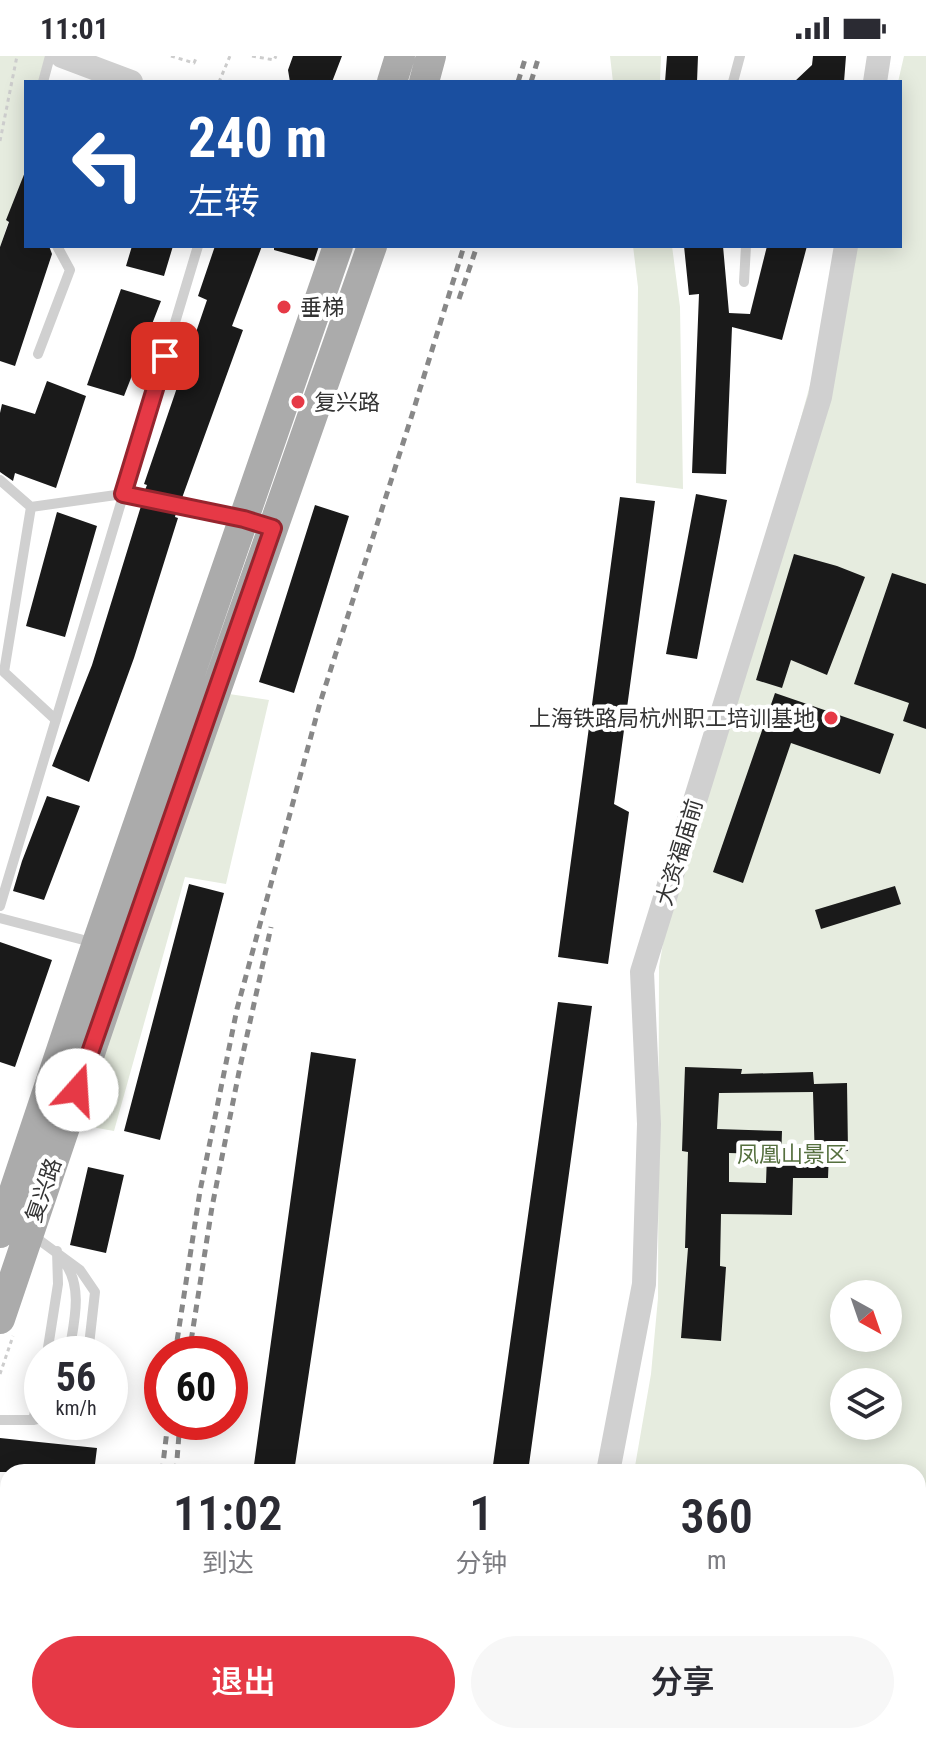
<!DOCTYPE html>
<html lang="zh">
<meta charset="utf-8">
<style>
:root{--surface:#fff;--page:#f7f7f7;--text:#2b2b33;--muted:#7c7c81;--accent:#e63946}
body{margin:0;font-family:"Roboto Condensed","Noto Sans SC",sans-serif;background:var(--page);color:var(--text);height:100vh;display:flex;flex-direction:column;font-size:30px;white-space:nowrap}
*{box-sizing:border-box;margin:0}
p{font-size:26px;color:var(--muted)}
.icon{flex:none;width:44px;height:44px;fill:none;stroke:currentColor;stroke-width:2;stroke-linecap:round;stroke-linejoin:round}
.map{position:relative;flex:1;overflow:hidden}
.drawer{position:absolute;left:0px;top:1408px;width:926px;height:280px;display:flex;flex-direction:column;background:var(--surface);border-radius:24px 24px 0 0;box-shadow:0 4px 20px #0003}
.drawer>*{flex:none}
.hud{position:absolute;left:24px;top:24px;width:878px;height:168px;border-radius:0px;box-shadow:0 4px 20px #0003;background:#1a4fa0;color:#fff;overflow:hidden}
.needle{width:52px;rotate:140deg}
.fabs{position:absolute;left:830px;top:1224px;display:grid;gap:16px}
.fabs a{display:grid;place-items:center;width:72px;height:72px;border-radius:50%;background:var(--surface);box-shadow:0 4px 20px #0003;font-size:40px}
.speed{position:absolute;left:24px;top:1280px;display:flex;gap:16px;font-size:40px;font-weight:700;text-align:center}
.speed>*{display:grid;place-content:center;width:104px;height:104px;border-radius:50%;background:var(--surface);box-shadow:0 4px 20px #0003;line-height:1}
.speed small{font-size:20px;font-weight:400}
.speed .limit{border:12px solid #d22;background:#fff;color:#111}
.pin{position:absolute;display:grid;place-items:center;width:68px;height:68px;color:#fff;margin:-34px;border-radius:16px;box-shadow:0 4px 12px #0006}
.me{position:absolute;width:88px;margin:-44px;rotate:19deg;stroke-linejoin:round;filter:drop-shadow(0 0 6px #0008)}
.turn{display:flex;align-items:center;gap:28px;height:168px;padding:0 32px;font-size:36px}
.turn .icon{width:104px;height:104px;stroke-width:2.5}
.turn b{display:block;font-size:56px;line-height:68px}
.eta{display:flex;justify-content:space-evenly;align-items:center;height:136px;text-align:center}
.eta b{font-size:48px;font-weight:600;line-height:56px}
.action{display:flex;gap:16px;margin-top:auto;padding:16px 32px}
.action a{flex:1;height:92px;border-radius:48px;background:var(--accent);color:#fff;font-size:32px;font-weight:600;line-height:92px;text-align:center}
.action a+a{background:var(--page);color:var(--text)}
.status{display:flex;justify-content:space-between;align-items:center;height:56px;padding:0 40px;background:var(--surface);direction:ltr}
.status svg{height:22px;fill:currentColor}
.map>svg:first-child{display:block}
.green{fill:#e6ecdf;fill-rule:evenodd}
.building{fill:#1a1a1a;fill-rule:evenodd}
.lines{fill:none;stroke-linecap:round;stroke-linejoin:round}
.path{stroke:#cdcdcd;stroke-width:3;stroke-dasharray:4 4;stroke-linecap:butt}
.service{stroke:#d0d0d0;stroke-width:10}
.minor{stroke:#d0d0d0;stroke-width:20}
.tertiary{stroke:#d0d0d0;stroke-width:24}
.primary{stroke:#ababab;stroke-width:30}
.rail{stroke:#888;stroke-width:5;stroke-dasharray:8 6;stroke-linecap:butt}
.route-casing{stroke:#96252e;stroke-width:20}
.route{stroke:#e63946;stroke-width:14}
.poi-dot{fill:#e63946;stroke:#fff;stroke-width:3}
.labels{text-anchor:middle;stroke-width:8;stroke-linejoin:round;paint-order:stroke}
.poi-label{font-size:22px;fill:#333;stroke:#fff;text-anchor:start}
.street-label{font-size:22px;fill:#333;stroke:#fff}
.park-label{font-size:22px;fill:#56703f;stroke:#fff}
</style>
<div class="status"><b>11:01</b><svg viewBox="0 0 49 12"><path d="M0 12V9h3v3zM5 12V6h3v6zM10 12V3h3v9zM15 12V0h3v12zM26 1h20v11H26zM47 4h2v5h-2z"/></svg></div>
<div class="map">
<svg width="926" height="1688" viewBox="0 0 926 1688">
<rect width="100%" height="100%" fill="#fff"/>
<path class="green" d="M 0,0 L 50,0 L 43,26 L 26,26 L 26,113 L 0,191 Z
M 610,0 L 661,0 L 660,26 L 613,26 Z
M 904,0 L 926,0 L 926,1688 L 546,1688 L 549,1680 L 918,1680 L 918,1416 L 634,1416 L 651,1318 L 658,1242 L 659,911 L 675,817 L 823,282 L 851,190 L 900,190 L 900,26 L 898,26 ZM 844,1238 L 888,1238 L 888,1282 L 844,1282 ZM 844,1326 L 888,1326 L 888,1370 L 844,1370 Z
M 633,190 L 672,190 L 680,251 L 683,433 L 636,427 L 638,231 Z
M 229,638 L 269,644 L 226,828 L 185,821 L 114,1075 L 80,1069 Z"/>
<path class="building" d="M 293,0 L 342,0 L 332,26 L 290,26 L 288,14 Z
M 667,0 L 698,0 L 697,26 L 665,26 Z
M 813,0 L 846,0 L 844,26 L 794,26 L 812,9 Z
M 25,116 L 26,190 L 49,190 L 52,198 L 15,310 L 0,305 L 0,191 L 9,166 L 6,164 Z
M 132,190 L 173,190 L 164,220 L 126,210 Z
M 215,190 L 262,190 L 232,270 L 243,274 L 182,442 L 145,434 L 147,429 L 144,428 L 207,244 L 198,240 Z
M 274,190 L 319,190 L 314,205 L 274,194 Z
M 684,190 L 723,190 L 729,257 L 750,258 L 767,190 L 807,190 L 782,284 L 732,271 L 726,418 L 692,417 L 699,238 L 689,239 Z
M 121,233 L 161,245 L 124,340 L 87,329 Z
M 47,325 L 86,340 L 56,432 L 15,417 L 13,425 L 0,416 L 0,357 L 2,348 L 35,358 Z
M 696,438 L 727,444 L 697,603 L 666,598 Z
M 620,441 L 655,445 L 614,748 L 629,756 L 608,908 L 558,901 Z
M 315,449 L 349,460 L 294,637 L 259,626 Z
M 141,450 L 176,457 L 175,461 L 178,462 L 134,602 L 89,726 L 52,710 L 92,609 Z
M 57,456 L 97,470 L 65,581 L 26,570 Z
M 794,498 L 837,510 L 865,521 L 827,619 L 791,604 L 782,632 L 756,624 Z
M 892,517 L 926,528 L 926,673 L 903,665 L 909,647 L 854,628 Z
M 775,637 L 894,678 L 880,718 L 791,687 L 743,827 L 713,816 Z
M 47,740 L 80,750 L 44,844 L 13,835 L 22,805 Z
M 189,828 L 224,837 L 160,1084 L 124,1075 Z
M 895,830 L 901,848 L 821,873 L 815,854 Z
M 0,886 L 52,904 L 15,1011 L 0,1006 Z
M 558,946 L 592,950 L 528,1416 L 492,1416 Z
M 311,996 L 356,1003 L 294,1416 L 253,1416 Z
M 685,1011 L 742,1013 L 741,1018 L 813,1016 L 814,1028 L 847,1027 L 848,1095 L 829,1096 L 828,1122 L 793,1122 L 792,1159 L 721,1158 L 720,1210 L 726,1211 L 721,1285 L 681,1282 L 688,1192 L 685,1192 L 688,1096 L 682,1095 ZM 813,1036 L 815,1107 L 781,1106 L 782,1075 L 717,1073 L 719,1037 ZM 729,1097 L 767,1098 L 766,1127 L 729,1126 Z
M 88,1111 L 124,1119 L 106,1197 L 70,1189 Z
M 0,1382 L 97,1392 L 94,1416 L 0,1416 Z"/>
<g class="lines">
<path class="path" d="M 171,0 L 194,7 L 197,0
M 252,0 L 274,4 L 276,0
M 219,26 L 230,0
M 0,85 L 17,0
M 0,1318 L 13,1280"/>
<path class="service" d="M 43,26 L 50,0
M 733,26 L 740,0
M 744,226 L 746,190
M 38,298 L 70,214 L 57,190
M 0,424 L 31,451 L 4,616 L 56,664
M 31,451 L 123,438 L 242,463
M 0,850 L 198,190
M 0,862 L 95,887
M 31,1178 L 80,1214 L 95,1236 L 88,1298
M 65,1207 C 84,1233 73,1269 69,1298
M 47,1298 L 58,1228 L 57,1195
M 0,1364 L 33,1364 L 42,1362
M 33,1364 L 42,1328"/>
<path class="minor" d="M 0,1465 L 8,1465
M 0,1589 L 3,1622 L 0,1631
M 83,1688 L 84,1680"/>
<path class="tertiary" d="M 62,0 L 131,26
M 875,26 L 879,0
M 608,1416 L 644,1228 L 649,1068 L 642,916 L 820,341 L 846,190
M 535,1688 L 538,1680"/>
<path class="primary" d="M 392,26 L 400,0
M 424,26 L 431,0
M 0,1177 L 97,887 L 338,190
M 0,1263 L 126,891 L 372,190"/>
<path class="rail" d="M 518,26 L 526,0
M 531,26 L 539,0
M 459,243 L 477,190
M 175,1298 L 200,1135 L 237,953 L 320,647 L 412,359 L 464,190
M 189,1298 L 212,1151 L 240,1011 L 271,871
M 162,1416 L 168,1366
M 176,1416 L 180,1366
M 142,1688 L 143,1680
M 157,1688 L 157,1680"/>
</g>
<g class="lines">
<g class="route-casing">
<path id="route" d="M 77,1034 L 273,472 L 244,463 L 123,438 L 165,300"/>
</g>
<use href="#route" class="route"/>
</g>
<g class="poi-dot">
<circle cx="284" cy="251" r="8"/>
<circle cx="298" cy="346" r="8"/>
<circle cx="831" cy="662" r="8"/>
</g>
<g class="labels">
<g class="poi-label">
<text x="300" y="259">垂梯</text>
<text x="314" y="354">复兴路</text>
<text x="815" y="670" text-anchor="end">上海铁路局杭州职工培训基地</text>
</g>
<g class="street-label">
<text transform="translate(679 796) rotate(-73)" y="8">大资福庙前</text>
<text transform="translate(43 1134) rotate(-71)" y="8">复兴路</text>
</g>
<g class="park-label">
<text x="792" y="1106">凤凰山景区</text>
</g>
</g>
</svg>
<div class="fabs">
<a><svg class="needle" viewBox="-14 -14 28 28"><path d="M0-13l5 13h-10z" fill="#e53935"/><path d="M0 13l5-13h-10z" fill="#7c7c81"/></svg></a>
<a><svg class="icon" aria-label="layers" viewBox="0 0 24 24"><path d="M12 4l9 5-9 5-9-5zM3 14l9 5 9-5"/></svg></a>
</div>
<div class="speed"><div>56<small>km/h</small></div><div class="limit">60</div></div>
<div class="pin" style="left:165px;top:300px;background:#d93025"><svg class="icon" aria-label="arrive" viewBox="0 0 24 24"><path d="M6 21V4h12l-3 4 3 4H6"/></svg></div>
<svg class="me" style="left:77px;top:1034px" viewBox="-20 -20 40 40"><circle r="19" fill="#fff"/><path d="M0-13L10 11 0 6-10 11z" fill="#e63946"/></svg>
<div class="hud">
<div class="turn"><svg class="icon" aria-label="left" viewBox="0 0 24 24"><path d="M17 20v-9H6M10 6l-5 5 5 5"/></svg><div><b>240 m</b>左转</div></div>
</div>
<section class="drawer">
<div class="eta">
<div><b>11:02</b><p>到达</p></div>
<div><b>1</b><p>分钟</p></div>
<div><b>360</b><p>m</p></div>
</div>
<div class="action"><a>退出</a><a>分享</a></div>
</section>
</div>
